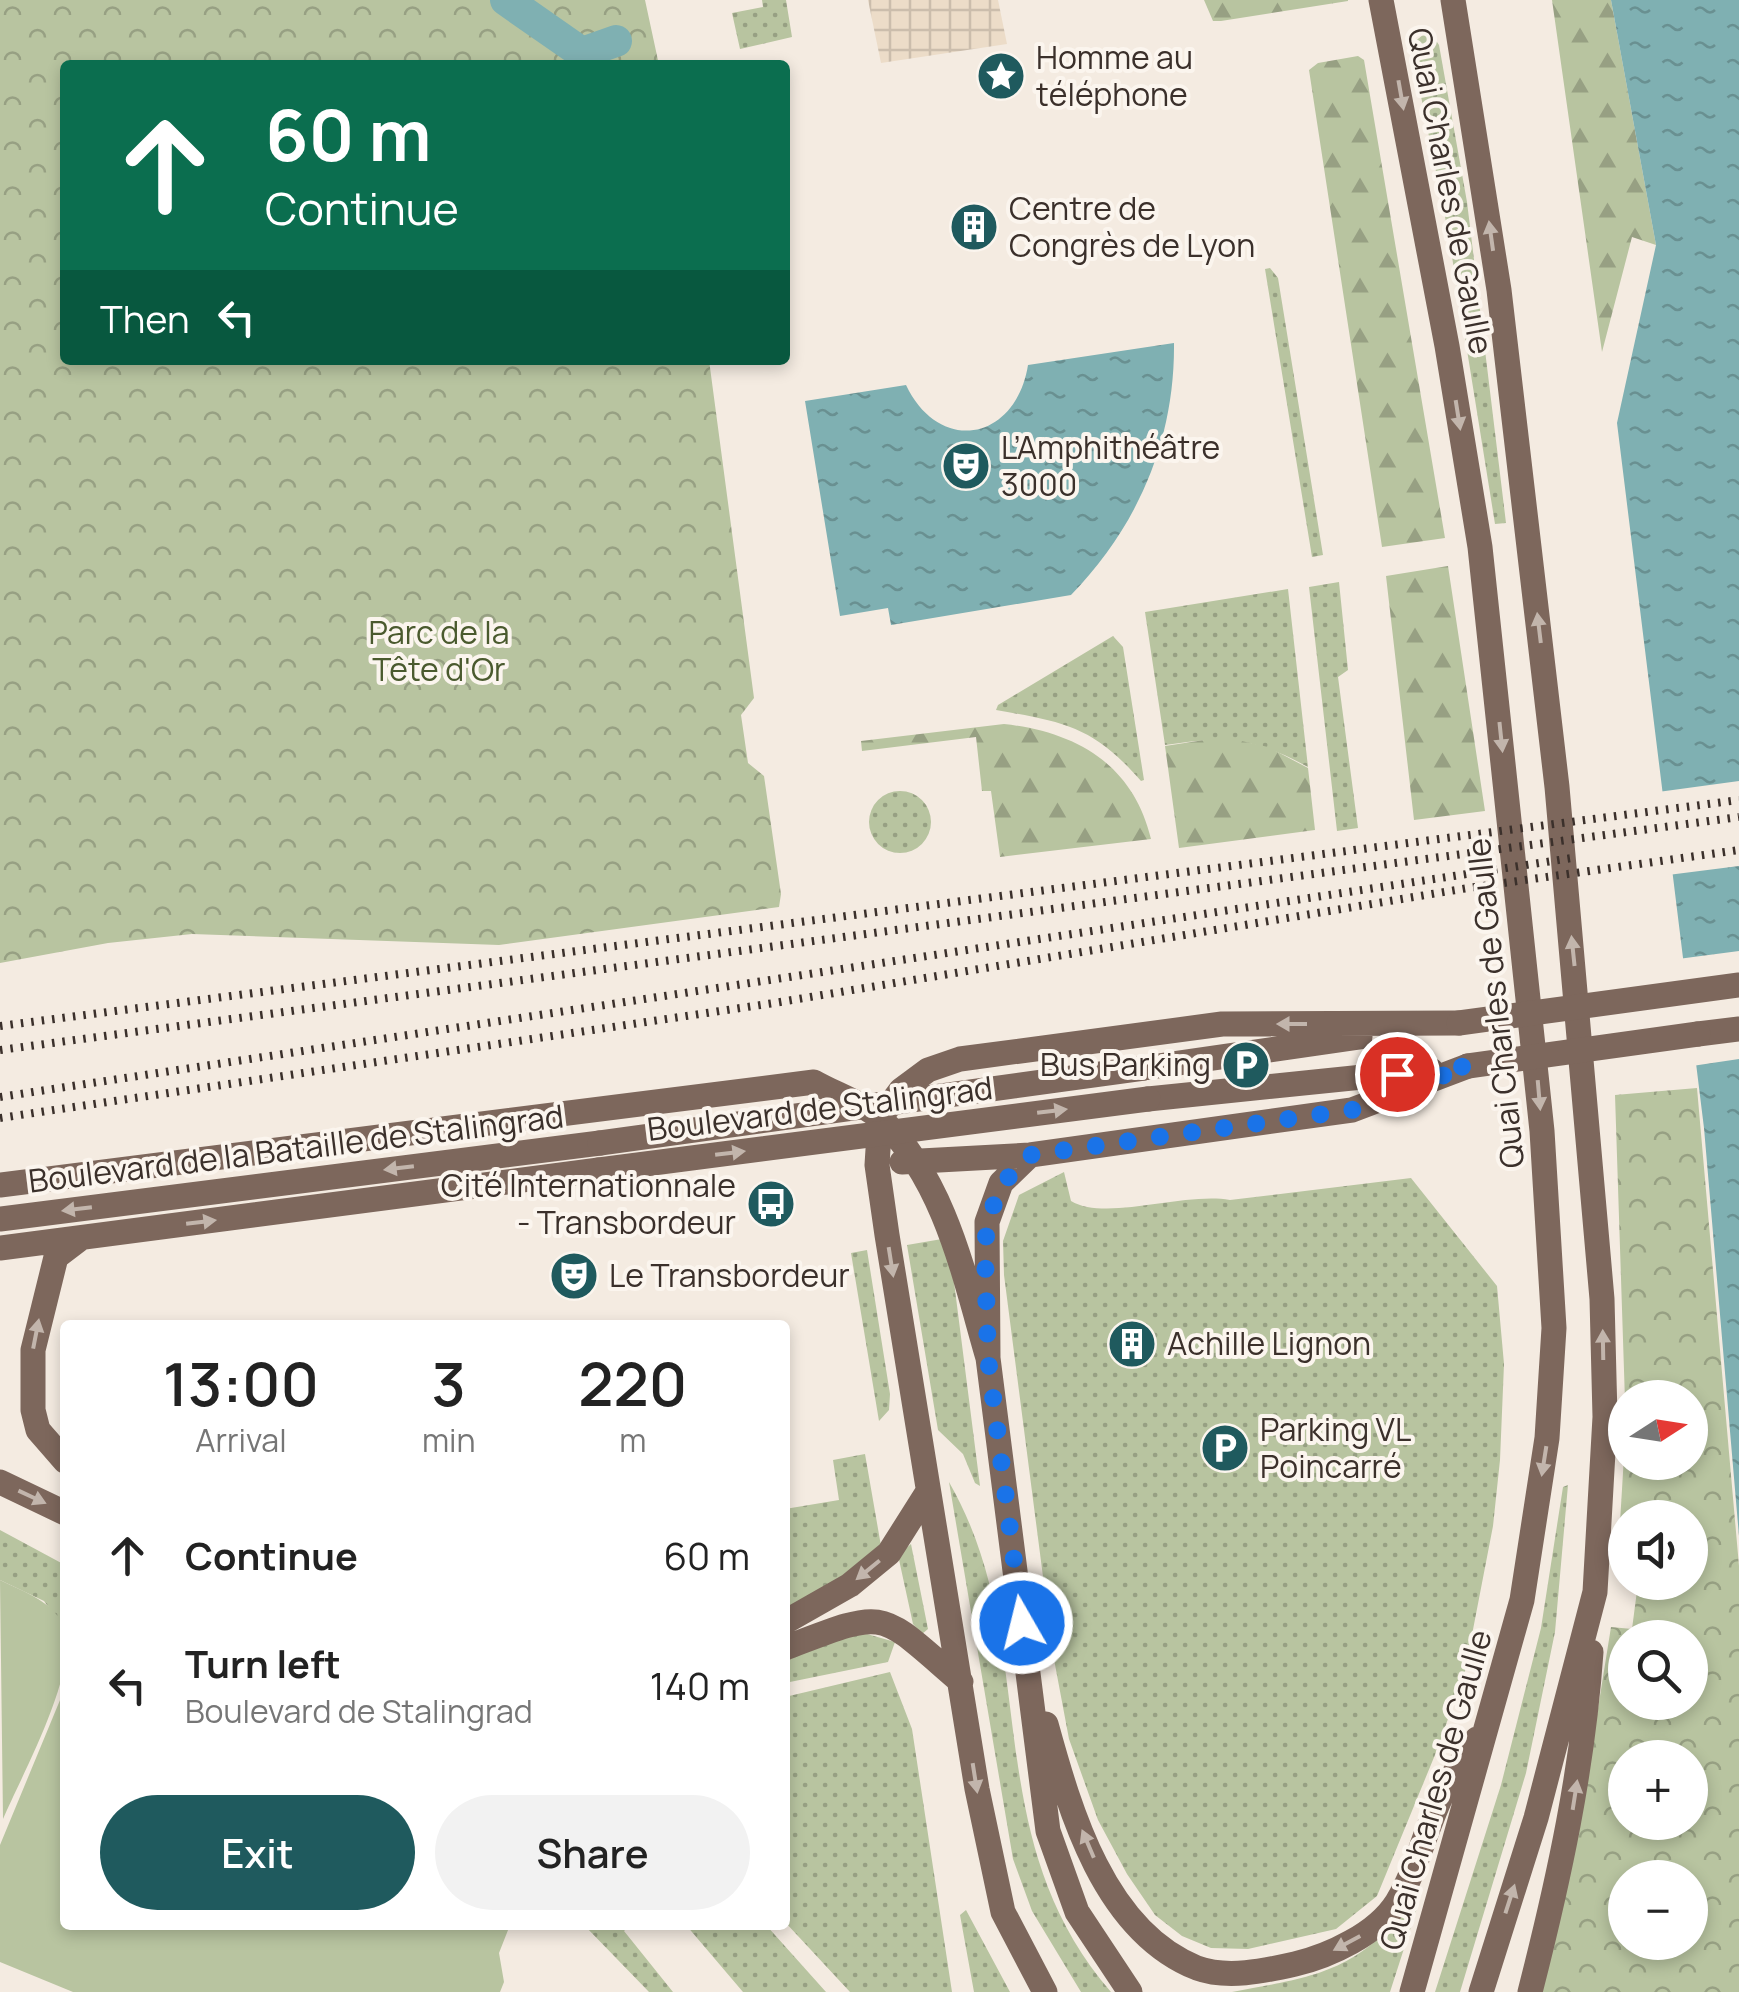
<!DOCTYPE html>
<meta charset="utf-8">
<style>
:root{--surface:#fff;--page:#f2f2f2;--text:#222;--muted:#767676;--accent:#1f5a5e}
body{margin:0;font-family:Manrope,sans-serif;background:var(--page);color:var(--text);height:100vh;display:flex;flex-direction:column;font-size:38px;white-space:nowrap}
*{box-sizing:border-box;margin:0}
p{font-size:32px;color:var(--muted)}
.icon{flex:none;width:55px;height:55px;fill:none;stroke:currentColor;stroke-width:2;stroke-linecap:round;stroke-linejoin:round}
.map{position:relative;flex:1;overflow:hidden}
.side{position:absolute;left:60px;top:1320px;width:730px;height:610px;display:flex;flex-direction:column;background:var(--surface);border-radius:10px;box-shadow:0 5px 15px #0003}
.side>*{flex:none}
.guide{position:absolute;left:60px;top:60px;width:730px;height:305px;border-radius:10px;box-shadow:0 5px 15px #0003;background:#0b6e4f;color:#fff;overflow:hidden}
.needle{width:65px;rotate:78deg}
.tools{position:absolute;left:1608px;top:1380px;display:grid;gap:20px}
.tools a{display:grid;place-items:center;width:100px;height:100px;border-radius:50%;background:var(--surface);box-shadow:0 5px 15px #0003;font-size:50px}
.pin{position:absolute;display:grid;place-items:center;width:85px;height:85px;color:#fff;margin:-42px;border:5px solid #fff;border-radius:50%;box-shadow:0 2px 10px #0007}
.me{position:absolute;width:110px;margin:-55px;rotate:352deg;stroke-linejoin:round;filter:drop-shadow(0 0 8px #0008)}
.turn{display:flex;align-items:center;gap:35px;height:210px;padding:0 40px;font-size:45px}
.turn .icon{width:130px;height:130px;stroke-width:2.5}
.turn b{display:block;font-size:70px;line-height:85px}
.then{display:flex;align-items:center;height:95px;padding:0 40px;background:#0003;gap:20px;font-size:38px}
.eta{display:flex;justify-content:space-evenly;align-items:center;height:170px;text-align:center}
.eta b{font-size:60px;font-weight:600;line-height:70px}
.cta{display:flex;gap:20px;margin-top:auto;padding:20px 40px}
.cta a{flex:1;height:115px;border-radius:60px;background:var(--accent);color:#fff;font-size:40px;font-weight:600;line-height:115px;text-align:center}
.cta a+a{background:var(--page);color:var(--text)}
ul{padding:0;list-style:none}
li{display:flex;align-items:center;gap:30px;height:130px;padding:0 40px}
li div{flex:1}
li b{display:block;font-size:38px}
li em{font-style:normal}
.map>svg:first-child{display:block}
.grass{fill:url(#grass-dots)}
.forest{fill:url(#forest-firs)}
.park{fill:url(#park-crowns);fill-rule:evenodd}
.garden{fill:#b8c4a0}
.plaza{fill:url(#plaza-grid)}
.water{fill:url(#water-ripples)}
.pier{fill:#f4ebe1}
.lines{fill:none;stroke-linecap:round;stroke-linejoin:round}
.canal{stroke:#7fb0b2;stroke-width:32}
.primary{stroke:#7d675c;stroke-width:25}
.rail{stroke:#3b302b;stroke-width:8;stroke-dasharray:2.5 8;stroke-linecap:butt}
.primary-bridge{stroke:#7d675c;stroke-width:25}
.oneway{fill:#c2b5ac}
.route{stroke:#1a73e8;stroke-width:18;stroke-dasharray:0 32.4}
.labels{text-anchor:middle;stroke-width:8;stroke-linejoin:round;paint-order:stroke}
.poi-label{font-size:32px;fill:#3b302b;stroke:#fbf5ee;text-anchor:start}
.street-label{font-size:32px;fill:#3b302b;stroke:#fbf5ee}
.park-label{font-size:32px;fill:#4a5a2e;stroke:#fbf5ee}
</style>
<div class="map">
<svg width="1739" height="1992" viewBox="0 0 1739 1992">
<defs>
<pattern id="grass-dots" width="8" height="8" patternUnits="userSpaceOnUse" patternTransform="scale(2.5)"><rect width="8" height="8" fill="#b8c4a0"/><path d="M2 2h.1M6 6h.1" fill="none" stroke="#97a083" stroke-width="1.8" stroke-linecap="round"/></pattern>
<pattern id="forest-firs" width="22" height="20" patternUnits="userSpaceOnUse" patternTransform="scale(2.5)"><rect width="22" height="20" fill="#b8c4a0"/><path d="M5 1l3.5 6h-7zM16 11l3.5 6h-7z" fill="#97a083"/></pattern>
<pattern id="park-crowns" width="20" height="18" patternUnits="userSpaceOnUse" patternTransform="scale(2.5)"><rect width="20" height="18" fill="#b8c4a0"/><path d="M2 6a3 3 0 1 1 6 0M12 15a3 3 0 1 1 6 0" fill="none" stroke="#97a083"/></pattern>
<pattern id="plaza-grid" width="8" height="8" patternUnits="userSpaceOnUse" patternTransform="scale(2.5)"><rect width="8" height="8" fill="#ecdcc8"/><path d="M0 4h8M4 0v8" fill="none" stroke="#cbbdac"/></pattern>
<pattern id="water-ripples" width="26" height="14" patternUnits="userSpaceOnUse" patternTransform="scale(2.5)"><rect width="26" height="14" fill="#7fb0b2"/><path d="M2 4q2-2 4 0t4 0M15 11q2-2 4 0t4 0" fill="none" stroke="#699091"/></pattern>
</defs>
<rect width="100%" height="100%" fill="#f4ebe1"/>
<path class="grass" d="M 762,0 L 786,0 L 792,37 L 740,49 L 732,13 L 763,7 Z
M 1423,35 L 1433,36 L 1439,45 L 1467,202 L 1506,523 L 1495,524 L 1448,232 L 1412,51 L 1414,42 Z
M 1270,268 L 1278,278 L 1323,555 L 1312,557 L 1265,269 Z
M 1339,582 L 1348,670 L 1338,677 L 1358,828 L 1337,831 L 1309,587 Z
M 1288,589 L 1308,767 C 1252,737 1227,736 1165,745 L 1145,612 Z
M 1113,636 L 1123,647 L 1144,780 L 1141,781 C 1093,726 1064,722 996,710 L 998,705 Z
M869 822a31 31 0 1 1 62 0a31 31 0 1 1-62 0Z
M 1064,1172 L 1071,1201 C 1106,1222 1182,1192 1230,1200 L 1411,1178 L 1497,1286 L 1504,1364 L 1500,1460 L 1493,1526 L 1465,1671 L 1437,1750 L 1377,1896 L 1336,1929 L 1248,1949 L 1211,1948 L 1182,1936 L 1155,1915 L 1127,1874 L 1098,1820 L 1069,1739 L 1053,1654 L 1004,1275 L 1003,1241 L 1019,1195 Z
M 942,1239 L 954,1282 L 980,1486 L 975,1483 L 963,1454 L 938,1430 L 907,1245 Z
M 867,1250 L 890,1394 L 889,1410 L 879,1421 L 851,1253 Z
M 865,1454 L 881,1546 L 837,1583 L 785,1614 L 785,1509 L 839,1500 L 833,1460 Z
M 949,1482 C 1044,1647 974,1833 1111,1992 L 1081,1992 L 1032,1911 L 1013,1859 Z
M 1568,1485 L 1555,1632 L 1526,1773 L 1460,1992 L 1435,1992 L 1501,1785 L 1541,1628 L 1563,1487 Z
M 0,1530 L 65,1565 L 65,1630 L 44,1601 L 0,1580 Z
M 911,1544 L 928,1629 L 922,1634 L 913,1624 L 898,1555 Z
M 867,1634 L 895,1642 L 888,1662 L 785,1683 L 785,1658 L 837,1637 Z
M 890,1672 L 912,1729 L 952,1992 L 850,1992 L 785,1922 L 785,1697 Z
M 1413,1901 L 1418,1905 L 1390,1992 L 1232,1992 C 1317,1976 1356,1973 1413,1901 Z
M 966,1910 L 1010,1992 L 974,1992 L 960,1915 Z
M 584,1925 L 630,1925 L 624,1931 L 673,1992 L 649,1992 Z
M 686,1925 L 766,1925 L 826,1992 L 743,1992 Z"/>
<path class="forest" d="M 1204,0 L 1348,0 L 1348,1 L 1221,21 L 1213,21 Z
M 1552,0 L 1611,0 L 1656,245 L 1632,237 L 1602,352 Z
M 1358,56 L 1364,60 L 1445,538 L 1382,547 L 1309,70 L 1318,63 Z
M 1448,566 L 1485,811 L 1414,820 L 1386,576 Z
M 1004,724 C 1076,732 1133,764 1151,839 L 1000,857 L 991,791 L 982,791 L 976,737 L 862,751 L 861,741 Z
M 1224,737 L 1268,747 L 1308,768 L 1315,830 L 1179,848 L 1165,746 Z"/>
<path class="park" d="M 0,0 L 645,0 L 659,65 L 65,65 L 65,360 L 709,360 L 754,698 L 741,715 L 748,763 L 764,776 L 781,894 L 779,907 L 499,945 L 192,934 L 108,943 L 0,963 Z
M 1697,1088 L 1739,1566 L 1739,1992 L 1538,1992 L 1576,1846 L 1611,1627 L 1632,1629 L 1638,1583 L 1690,1582 L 1690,1518 L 1625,1518 L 1625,1574 L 1617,1573 L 1625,1439 L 1625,1462 L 1690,1462 L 1690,1398 L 1625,1401 L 1615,1095 ZM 1625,1638 L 1690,1638 L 1690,1702 L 1625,1702 ZM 1625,1758 L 1690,1758 L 1690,1822 L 1625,1822 ZM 1625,1878 L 1690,1878 L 1690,1942 L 1625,1942 Z"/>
<path class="garden" d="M 0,1580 C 24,1592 56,1602 65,1630 C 78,1673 21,1777 3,1819 Z
M 65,1688 L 65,1925 L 510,1925 L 499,1953 L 504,1982 L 500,1992 L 73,1992 L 0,1962 L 0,1845 Z"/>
<path class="plaza" d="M 868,0 L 998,0 L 1007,44 L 881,63 Z"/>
<path class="water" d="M 1611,0 L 1739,0 L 1739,1536 L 1704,1128 L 1617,423 L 1656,245 Z
M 1174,343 C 1175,440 1138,526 1071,595 L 891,625 L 888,608 L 840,616 L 805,401 L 906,385 C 940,456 1016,440 1028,365 Z"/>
<path class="pier" d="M 1739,781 L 1739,866 L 1668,875 L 1658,792 Z
M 1739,951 L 1739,1059 L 1692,1066 L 1678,959 Z"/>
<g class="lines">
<path class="canal" d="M 506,0 L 582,53 L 616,41"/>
<path class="primary" d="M 1381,0 L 1447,346 L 1480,547 L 1542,1131 L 1554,1328 L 1547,1438 L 1522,1600 L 1412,1992
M 1453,0 L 1499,290 L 1557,787 L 1602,1299 L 1605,1417 L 1595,1592 L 1536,1818 L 1481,1992
M 1698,1034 L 1739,1029
M 1144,1068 L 1360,1037
M 1148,1099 L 1431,1070
M 1030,1155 L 1001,1183 L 987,1222 L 988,1358 L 1048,1831 L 1077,1912 L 1130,1992
M 902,1162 L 1030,1155 L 1352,1110 L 1468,1066
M 0,1185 L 814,1082 C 835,1094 865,1104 882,1120 C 946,1183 964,1276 988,1358
M 0,1219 L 600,1143
M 0,1248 L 599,1170
M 65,1461 L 38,1430 L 33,1410 L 33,1350 L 56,1257 L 81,1238
M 0,1482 L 65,1513
M 785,1622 L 850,1585 L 889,1553 L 927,1493
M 785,1648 C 890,1608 876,1609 961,1682
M 1046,1724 C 1070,1811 1104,1931 1197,1968 C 1227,1979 1264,1971 1295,1964 C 1329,1956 1377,1934 1397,1902 C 1416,1871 1425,1831 1441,1797 C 1450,1777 1465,1758 1477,1739
M 1045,1992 L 1003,1912 L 977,1789 L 887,1235 L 877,1165 L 880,1118 L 901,1090 L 928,1070 L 960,1059 L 1222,1024 L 1459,1023
M 1530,1992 C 1559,1879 1583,1768 1591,1652"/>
<path class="rail" d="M 0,1026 L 1739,800
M 0,1050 L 1739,817
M 0,1097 L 1572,858
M 0,1118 L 774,1003 L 1468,888 L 1739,850"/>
<path class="primary-bridge" d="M 1459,1023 L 1739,985
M 1468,1066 L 1698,1034
M 600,1143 L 1144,1068
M 599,1170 L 1148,1099"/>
</g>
<defs><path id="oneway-solid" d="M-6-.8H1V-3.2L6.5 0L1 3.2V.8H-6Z" transform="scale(2.5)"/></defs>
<g class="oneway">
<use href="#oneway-solid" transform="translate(1401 95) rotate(80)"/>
<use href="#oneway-solid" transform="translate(1491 236) rotate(-98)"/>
<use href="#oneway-solid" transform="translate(1458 415) rotate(81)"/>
<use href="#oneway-solid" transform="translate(1539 628) rotate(-97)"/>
<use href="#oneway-solid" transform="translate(1501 737) rotate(84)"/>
<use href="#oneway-solid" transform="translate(1573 951) rotate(-96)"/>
<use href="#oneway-solid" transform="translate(1292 1024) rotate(180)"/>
<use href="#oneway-solid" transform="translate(1539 1095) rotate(85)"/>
<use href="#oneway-solid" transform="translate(1052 1111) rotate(-7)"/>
<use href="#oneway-solid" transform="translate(730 1153) rotate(-7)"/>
<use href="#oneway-solid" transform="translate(399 1168) rotate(173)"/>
<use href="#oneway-solid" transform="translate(77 1209) rotate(173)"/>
<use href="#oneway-solid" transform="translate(201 1222) rotate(-7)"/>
<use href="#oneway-solid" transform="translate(891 1262) rotate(81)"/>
<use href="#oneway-solid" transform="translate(36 1334) rotate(-79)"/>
<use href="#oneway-solid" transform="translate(1603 1345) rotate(-91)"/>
<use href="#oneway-solid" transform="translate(1544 1461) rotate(99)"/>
<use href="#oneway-solid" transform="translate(32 1497) rotate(25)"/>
<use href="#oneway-solid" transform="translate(868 1570) rotate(141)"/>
<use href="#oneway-solid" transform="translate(975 1778) rotate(81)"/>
<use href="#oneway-solid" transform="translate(1575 1795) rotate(-81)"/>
<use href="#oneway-solid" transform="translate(1088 1844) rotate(-113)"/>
<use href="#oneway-solid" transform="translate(1510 1899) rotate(-72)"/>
<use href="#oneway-solid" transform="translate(1347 1943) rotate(152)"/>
</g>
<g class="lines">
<path class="route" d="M 1022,1623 L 988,1358 L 985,1253 L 987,1222 L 1002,1184 L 1030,1155 L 1352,1110 L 1468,1066 L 1397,1074"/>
</g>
<defs>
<g id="sight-disc" transform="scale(2.5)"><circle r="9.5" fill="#1f5a5e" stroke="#fbf5ee"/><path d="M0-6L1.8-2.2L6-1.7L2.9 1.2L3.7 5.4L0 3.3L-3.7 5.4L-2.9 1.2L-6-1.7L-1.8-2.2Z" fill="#fff"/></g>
<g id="building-disc" transform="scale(2.5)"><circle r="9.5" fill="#1f5a5e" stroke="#fbf5ee"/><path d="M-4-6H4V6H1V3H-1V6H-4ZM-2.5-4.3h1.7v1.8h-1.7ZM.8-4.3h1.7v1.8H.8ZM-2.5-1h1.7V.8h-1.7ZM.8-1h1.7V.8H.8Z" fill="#fff"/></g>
<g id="theatre-disc" transform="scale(2.5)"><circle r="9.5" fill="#1f5a5e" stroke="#fbf5ee"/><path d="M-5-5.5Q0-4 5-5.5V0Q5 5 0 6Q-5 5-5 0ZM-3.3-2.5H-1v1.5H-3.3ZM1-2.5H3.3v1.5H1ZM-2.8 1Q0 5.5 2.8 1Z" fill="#fff"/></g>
<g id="parking-disc" transform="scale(2.5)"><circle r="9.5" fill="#1f5a5e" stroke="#fbf5ee"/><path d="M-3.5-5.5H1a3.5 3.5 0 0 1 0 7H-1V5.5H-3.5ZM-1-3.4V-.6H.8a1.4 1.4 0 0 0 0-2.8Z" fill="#fff"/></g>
<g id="bus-disc" transform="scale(2.5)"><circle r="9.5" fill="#1f5a5e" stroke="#fbf5ee"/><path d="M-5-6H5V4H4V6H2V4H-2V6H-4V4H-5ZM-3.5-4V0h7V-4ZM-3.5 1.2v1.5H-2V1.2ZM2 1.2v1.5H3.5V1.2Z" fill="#fff"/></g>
</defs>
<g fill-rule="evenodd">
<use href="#sight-disc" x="1001" y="76"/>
<use href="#building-disc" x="974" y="227"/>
<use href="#theatre-disc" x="966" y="466"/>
<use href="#parking-disc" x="1246" y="1065"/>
<use href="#bus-disc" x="771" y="1204"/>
<use href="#theatre-disc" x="574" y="1276"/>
<use href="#building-disc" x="1132" y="1344"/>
<use href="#parking-disc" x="1225" y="1448"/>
</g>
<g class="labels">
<g class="poi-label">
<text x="1036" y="69">Homme au<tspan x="1036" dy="37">téléphone</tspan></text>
<text x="1009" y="220">Centre de<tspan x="1009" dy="37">Congrès de Lyon</tspan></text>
<text x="1001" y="459">L’Amphithéâtre<tspan x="1001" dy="37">3000</tspan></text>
<text x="1211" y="1076" text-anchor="end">Bus Parking</text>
<text x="736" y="1197" text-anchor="end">Cité Internationnale<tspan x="736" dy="37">- Transbordeur</tspan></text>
<text x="609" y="1287">Le Transbordeur</text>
<text x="1167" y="1355">Achille Lignon</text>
<text x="1260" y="1441">Parking VL<tspan x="1260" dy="37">Poincarré</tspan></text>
</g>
<g class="street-label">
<text transform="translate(1450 191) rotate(79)" y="11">Quai Charles de Gaulle</text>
<text transform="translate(1496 1003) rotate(-96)" y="11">Quai Charles de Gaulle</text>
<text transform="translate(820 1109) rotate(-7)" y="11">Boulevard de Stalingrad</text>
<text transform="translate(296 1149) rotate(-7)" y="11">Boulevard de la Bataille de Stalingrad</text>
<text transform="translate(1436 1790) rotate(-74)" y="11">Quai Charles de Gaulle</text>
</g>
<g class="park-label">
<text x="439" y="644">Parc de la<tspan x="439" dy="37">Tête d'Or</tspan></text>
</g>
</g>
</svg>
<div class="tools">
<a><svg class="needle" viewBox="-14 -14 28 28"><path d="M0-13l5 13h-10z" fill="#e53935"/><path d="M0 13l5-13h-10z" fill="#767676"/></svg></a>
<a><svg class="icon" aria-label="sound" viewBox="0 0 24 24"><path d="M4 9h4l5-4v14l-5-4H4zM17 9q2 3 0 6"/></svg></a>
<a><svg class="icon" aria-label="search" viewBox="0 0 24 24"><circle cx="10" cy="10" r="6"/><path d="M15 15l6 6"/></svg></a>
<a>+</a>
<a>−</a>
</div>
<div class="pin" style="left:1397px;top:1074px;background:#d93025"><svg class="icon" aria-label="arrive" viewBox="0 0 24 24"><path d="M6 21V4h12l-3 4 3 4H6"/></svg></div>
<svg class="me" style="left:1022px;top:1623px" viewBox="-20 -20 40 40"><circle r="17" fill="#1a73e8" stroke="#fff" stroke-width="3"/><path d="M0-11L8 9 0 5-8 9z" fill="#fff"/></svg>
<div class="guide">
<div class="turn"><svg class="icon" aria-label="ahead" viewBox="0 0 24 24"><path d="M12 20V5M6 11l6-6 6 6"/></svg><div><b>60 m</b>Continue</div></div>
<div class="then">Then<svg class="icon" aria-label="left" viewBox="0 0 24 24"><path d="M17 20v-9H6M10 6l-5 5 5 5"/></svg></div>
</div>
<section class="side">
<div class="eta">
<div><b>13:00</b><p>Arrival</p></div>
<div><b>3</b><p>min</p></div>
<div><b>220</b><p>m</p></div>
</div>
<ul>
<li><svg class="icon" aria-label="ahead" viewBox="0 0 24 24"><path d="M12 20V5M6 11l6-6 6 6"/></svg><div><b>Continue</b></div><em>60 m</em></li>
<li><svg class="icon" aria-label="left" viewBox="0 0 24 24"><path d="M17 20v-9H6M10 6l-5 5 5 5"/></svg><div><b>Turn left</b><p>Boulevard de Stalingrad</p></div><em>140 m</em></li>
</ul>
<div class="cta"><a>Exit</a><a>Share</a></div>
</section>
</div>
